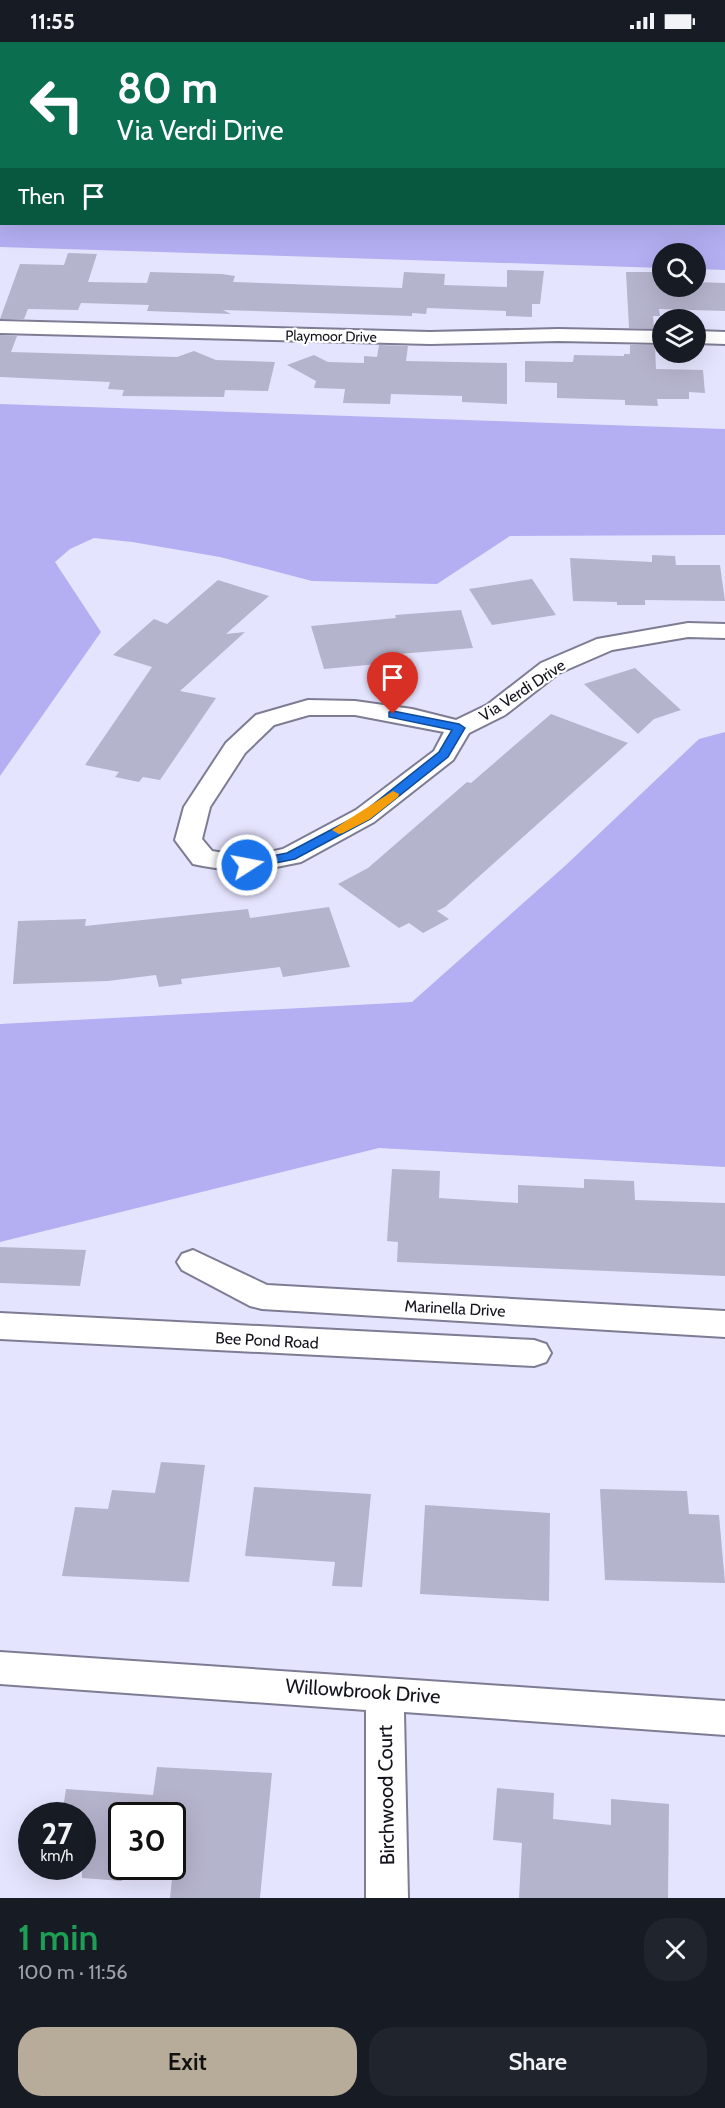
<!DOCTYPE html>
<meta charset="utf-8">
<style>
:root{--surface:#171b24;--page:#20242c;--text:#f1f3f6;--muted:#9ea1a6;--accent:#b7ac99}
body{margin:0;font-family:Cabin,sans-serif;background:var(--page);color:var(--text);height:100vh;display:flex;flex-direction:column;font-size:22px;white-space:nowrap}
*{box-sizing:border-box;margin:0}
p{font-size:20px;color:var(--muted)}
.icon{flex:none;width:33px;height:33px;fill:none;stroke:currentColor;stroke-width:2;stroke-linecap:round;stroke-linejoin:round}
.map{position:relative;height:1856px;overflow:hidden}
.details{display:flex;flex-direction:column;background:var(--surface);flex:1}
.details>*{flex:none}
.banner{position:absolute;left:0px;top:0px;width:726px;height:183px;box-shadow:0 6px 24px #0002;background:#0b6e4f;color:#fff;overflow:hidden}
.tools{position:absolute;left:652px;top:201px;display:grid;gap:12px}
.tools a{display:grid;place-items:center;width:54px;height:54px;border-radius:50%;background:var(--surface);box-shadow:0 6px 24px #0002;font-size:30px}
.speed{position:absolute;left:18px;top:1760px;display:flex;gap:12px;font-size:30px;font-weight:700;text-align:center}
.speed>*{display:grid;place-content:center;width:78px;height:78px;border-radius:50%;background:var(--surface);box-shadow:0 6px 24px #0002;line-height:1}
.speed small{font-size:15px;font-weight:400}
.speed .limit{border:3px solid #111;border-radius:9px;background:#fff;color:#111}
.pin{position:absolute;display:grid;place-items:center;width:51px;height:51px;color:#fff;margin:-62px -26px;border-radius:50% 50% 50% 0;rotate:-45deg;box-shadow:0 0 6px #0007}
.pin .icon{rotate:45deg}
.me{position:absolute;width:66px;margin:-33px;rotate:79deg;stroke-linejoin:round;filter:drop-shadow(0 0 4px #0008)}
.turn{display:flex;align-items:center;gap:21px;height:126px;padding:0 18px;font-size:27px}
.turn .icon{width:78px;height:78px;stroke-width:2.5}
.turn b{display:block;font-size:42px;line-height:51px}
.then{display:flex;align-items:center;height:57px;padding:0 18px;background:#0003;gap:12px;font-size:22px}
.round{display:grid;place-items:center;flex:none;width:63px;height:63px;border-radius:24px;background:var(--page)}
.summary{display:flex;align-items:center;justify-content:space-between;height:102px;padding:0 18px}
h1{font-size:36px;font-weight:600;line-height:45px;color:#1e9e55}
.primary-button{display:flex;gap:12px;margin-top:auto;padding:12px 18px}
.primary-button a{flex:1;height:69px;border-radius:24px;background:var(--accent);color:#111;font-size:24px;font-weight:600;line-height:69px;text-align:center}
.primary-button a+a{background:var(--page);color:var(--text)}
.status{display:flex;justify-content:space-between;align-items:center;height:42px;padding:0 30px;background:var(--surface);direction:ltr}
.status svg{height:16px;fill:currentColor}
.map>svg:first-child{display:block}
.green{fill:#b4aff2;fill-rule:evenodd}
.building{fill:#b5b4cd}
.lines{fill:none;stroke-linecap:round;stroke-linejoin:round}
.minor-casing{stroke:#7d7c93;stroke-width:4}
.minor{fill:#fff;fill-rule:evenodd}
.route{fill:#1a73e8;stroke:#114b97;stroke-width:1.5}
.slow{fill:#f59e0b}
.labels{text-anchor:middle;stroke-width:4.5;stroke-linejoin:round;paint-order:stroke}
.far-street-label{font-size:14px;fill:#14141c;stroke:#fff}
.street-label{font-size:16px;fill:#14141c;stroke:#fff}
.near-street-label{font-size:20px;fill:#14141c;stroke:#fff}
</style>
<div class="status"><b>11:55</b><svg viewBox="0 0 49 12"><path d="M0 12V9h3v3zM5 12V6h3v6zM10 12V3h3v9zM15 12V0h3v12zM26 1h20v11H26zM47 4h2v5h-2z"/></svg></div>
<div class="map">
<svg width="725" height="1856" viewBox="0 0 725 1856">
<rect width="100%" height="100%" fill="#e5e4fe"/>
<path class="green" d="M 0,0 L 725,0 L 725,228 L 696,227 L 696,212 L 663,212 L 663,226 L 0,205 ZM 2,2 L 724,2 L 724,182 L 2,182 Z
M 0,362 L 725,387 L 725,493 L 510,494 L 437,542 L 312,539 L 220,515 L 132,500 L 94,496 L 70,507 L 55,520 L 101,590 L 0,734 Z
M 725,690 L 725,1125 L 379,1106 L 0,1200 L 0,982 L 412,960 L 566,823 L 699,697 Z"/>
<path class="building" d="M 68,211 L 97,212 L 88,240 L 147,241 L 150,230 L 222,232 L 235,234 L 233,240 L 402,246 L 404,230 L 445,232 L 444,243 L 507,245 L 507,228 L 544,229 L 540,262 L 532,262 L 532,275 L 506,274 L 506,269 L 427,266 L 426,272 L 412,271 L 412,274 L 223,268 L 231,272 L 147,269 L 149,263 L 81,261 L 78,268 L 28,267 L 24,277 L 0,277 L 20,222 L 64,223 Z
M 626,230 L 654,230 L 655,239 L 663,239 L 663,244 L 696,244 L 696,240 L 725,241 L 725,269 L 659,267 L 660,274 L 653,274 L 654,287 L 629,286 Z
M 0,293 L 17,294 L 11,310 L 177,315 L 194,309 L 216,318 L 275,320 L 268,349 L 225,348 L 224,355 L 122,354 L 124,348 L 108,347 L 110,340 L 0,335 Z
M 379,303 L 408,304 L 406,319 L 507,321 L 507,362 L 462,360 L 462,354 L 391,352 L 390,362 L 343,361 L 345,347 L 314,346 L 316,339 L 287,323 L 314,313 L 328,320 L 364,321 L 364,314 L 377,315 Z
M 630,303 L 655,303 L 656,327 L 703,328 L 705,351 L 689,350 L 689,357 L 657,357 L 658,364 L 625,363 L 625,358 L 557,356 L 557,341 L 525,340 L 525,319 L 573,320 L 574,313 L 624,314 L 624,312 L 630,312 Z
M 652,513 L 675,514 L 676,523 L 720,523 L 725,559 L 645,558 L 645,563 L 617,563 L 617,560 L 573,559 L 570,516 L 652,520 Z
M 532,537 L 556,573 L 492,583 L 469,547 Z
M 218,538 L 269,554 L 226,592 L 245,590 L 180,649 L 216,656 L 160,738 L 143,735 L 139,740 L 115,735 L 119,730 L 85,723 L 152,625 L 113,613 L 154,577 L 167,582 Z
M 461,568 L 473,606 L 386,613 L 389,621 L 324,627 L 311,584 L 396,576 L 395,573 Z
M 635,626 L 681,668 L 654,677 L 638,692 L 584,642 Z
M 551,672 L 628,701 L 445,865 L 437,869 L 449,877 L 423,891 L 409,881 L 399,886 L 338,842 L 368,826 L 467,740 L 471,741 Z
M 329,865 L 350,925 L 283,935 L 280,925 L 181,937 L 182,942 L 159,945 L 156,933 L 108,939 L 13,942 L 18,879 L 86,877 L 85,884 L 248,867 L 250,876 Z
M 392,1127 L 440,1129 L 439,1156 L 518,1161 L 518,1143 L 584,1146 L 584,1137 L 634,1139 L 635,1158 L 725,1161 L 725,1234 L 397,1220 L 398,1200 L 387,1199 Z
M 0,1205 L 86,1208 L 80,1244 L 0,1241 Z
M 161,1420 L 205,1423 L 189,1540 L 62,1534 L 75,1465 L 108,1467 L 112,1448 L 155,1451 Z
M 254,1445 L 371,1452 L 362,1545 L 332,1544 L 335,1520 L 245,1514 Z
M 600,1447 L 687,1449 L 689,1472 L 719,1473 L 725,1541 L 605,1538 Z
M 425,1463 L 550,1471 L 549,1559 L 420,1552 Z
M 157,1725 L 272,1731 L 260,1856 L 170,1856 L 172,1837 L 172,1773 L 122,1773 L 122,1839 L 82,1836 L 82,1773 L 62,1773 L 66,1747 L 153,1753 Z
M 497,1746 L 554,1751 L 553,1777 L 611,1783 L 611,1757 L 669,1762 L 668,1856 L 519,1856 L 522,1801 L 493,1798 Z"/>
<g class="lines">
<g class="minor-casing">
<path id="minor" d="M 0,279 L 430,290 L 558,287 L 663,289 L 663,301 L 558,299 L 430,302 L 0,291 Z
M 696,289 L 725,290 L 725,302 L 696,301 Z
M 688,581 L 725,582 L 725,596 L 688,595 L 612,608 L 559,631 L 505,673 L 469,691 L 453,718 L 374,780 L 301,820 L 247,831 L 203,824 L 193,822 L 175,798 L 184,765 L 226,701 L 256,673 L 308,658 L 355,659 L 412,667 L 456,678 L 487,663 L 541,621 L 597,597 ZM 309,673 L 355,673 L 444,690 L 434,709 L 356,768 L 283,807 L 247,815 L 212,809 L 202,797 L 210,765 L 245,711 L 274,683 Z
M 193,1208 L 267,1243 L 725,1269 L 725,1295 L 262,1267 L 250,1264 L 182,1228 L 177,1220 L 182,1212 Z
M 0,1271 L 534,1298 L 546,1302 L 551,1311 L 546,1320 L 534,1324 L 0,1297 Z
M 0,1610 L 725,1659 L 725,1693 L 404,1670 L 408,1856 L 366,1856 L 366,1668 L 0,1642 Z"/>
</g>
<use href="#minor" class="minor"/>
</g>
<path class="route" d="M 393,669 L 459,682 L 465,686 L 448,715 L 370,777 L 295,817 L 247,827 L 242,826 L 241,823 L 242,820 L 287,811 L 361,772 L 439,710 L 452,688 L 389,675 L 389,670 Z"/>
<path class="slow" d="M 393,749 L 399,752 L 398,755 L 370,777 L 343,791 L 339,792 L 332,788 Z"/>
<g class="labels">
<g class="far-street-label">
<text transform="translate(331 294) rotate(1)" y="5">Playmoor Drive</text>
</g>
<g class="street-label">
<text transform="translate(522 648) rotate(-33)" y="6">Via Verdi Drive</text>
<text transform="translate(455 1266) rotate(3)" y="6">Marinella Drive</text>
<text transform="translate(267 1298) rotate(3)" y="6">Bee Pond Road</text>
</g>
<g class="near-street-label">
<text transform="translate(363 1649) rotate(4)" y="7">Willowbrook Drive</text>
<text transform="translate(386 1753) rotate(-91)" y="7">Birchwood Court</text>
</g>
</g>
</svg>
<div class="tools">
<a><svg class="icon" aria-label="search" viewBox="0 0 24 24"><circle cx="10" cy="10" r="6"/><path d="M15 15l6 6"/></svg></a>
<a><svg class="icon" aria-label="layers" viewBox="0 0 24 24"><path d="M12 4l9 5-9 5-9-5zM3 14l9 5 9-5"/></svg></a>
</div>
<div class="speed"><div>27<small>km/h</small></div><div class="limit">30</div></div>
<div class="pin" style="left:393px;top:672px;background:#d93025"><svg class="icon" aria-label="arrive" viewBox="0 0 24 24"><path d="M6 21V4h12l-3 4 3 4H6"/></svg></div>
<svg class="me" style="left:247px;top:823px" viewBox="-20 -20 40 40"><circle r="17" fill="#1a73e8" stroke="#fff" stroke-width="3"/><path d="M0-11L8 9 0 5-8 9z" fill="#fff"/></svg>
<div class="banner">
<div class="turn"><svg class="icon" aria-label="left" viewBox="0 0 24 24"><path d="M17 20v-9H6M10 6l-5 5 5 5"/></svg><div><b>80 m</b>Via Verdi Drive</div></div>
<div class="then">Then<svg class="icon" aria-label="arrive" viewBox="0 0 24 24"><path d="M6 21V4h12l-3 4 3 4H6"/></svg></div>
</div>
</div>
<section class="details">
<div class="summary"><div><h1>1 min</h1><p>100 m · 11:56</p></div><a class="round"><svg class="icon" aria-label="close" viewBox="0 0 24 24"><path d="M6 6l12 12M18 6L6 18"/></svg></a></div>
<div class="primary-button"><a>Exit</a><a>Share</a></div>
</section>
